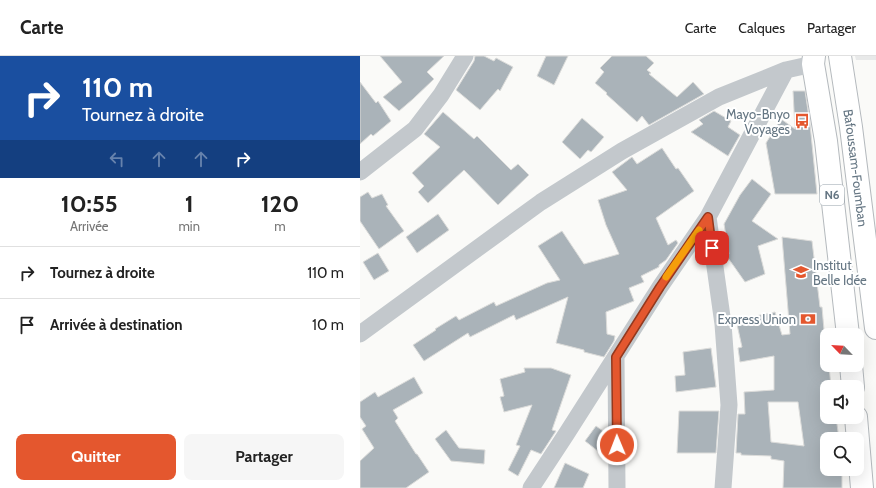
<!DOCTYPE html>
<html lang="fr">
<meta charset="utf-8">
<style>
:root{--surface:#fff;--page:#f6f6f6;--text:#222;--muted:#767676;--line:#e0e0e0;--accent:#e4572e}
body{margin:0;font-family:Cabin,sans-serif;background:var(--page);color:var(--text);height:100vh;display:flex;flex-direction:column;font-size:15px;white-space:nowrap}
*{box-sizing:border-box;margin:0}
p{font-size:13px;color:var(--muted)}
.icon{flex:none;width:22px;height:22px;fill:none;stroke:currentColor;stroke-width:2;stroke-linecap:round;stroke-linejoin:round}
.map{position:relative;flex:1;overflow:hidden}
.side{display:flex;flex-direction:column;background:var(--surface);width:360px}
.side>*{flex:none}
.top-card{background:#1a4fa0;color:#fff;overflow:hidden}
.needle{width:26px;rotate:295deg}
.buttons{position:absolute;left:460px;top:272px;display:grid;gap:8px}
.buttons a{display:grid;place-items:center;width:44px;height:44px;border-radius:8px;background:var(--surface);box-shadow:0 4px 16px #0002;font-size:20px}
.pin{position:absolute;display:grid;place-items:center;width:34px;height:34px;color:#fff;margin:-17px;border-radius:8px;box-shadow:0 2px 6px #0006}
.me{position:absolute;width:44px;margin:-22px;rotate:359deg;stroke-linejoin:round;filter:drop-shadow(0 0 3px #0008)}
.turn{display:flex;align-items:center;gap:14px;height:84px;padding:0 16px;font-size:18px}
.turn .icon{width:52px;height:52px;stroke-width:2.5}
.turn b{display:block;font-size:28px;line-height:34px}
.lanes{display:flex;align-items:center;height:38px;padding:0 16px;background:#0003;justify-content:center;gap:20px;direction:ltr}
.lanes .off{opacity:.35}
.eta{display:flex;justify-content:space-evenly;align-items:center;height:68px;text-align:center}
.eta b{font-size:24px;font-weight:800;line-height:28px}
.cta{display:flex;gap:8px;margin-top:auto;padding:8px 16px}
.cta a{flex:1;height:46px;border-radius:8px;background:var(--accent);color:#fff;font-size:16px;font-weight:800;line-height:46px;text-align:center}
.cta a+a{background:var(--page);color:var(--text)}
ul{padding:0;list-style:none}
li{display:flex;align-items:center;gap:12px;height:52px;padding:0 16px;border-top:1px solid var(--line)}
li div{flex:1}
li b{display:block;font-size:15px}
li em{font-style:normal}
header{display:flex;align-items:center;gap:24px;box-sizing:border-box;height:56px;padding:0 20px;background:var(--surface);border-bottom:1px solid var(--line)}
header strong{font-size:19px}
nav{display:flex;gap:22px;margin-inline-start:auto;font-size:14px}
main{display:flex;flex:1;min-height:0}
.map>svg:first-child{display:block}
.built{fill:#e8e9e9}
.building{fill:#aab3b9;stroke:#dcdcda;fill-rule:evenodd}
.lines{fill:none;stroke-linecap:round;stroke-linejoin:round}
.trunk-casing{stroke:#b4b9bd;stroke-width:24}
.minor{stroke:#c3c8cc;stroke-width:17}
.trunk{stroke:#fff;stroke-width:22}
.route-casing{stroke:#94391e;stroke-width:10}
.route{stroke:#e4572e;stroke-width:7}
.slow{stroke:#f59e0b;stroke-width:7}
.labels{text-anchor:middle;stroke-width:4;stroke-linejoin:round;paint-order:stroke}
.shield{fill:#fff;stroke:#939fa8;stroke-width:1}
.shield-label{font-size:12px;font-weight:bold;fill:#657683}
.poi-label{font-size:13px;fill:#657683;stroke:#fff;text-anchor:end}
.street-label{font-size:13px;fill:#657683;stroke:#fff}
</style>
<header>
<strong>Carte</strong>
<nav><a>Carte</a><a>Calques</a><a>Partager</a></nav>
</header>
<main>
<section class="side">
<div class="top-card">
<div class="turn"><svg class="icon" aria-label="right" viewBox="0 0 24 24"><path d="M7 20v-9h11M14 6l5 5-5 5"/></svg><div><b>110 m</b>Tournez à droite</div></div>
<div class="lanes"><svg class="icon off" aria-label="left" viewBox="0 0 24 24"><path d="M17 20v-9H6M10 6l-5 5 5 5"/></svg><svg class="icon off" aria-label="ahead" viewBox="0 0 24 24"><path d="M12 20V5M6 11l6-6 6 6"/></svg><svg class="icon off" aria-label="ahead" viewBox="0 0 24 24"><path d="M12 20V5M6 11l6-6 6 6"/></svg><svg class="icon" aria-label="right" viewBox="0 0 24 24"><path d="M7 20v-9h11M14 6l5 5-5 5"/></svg></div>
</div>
<div class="eta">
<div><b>10:55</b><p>Arrivée</p></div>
<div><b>1</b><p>min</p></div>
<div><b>120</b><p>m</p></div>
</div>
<ul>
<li><svg class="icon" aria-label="right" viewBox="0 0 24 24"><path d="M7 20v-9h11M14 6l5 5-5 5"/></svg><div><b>Tournez à droite</b></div><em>110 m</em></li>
<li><svg class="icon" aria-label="arrive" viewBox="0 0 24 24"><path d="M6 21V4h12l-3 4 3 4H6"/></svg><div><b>Arrivée à destination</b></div><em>10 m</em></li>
</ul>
<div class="cta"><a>Quitter</a><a>Partager</a></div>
</section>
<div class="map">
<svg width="516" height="432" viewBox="0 0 516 432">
<rect width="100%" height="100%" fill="#fafaf8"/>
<path class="built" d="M 495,0 L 516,0 L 516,4 L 496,4 Z"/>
<path class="building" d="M 20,0 L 84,0 L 67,16 L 74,23 L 53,43 L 39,55 L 23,41 L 42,26 Z
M 115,0 L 124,0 L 134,5 L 136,2 L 153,11 L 140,35 L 138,33 L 120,54 L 96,34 L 114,5 Z
M 186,0 L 208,0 L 194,29 L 177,20 Z
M 252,0 L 286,0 L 294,7 L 287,14 L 291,17 L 289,18 L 317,41 L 333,26 L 344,38 L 289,69 L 282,60 L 277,66 L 246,38 L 247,37 L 235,27 L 244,16 L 240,12 Z
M 0,26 L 16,47 L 18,45 L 31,65 L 13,80 L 11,78 L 0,88 Z
M 433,35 L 445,35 L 450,68 L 457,138 L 415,138 L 406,87 L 421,63 L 435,73 Z
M 354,55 L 371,65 L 368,71 L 380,79 L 368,100 L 331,76 L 343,68 L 339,64 Z
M 83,56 L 114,83 L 117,80 L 151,114 L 158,108 L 169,119 L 138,149 L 104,114 L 68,147 L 58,136 L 64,130 L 52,117 L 80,91 L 64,78 Z
M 222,62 L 244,81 L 231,96 L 228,94 L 220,103 L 202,86 Z
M 302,92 L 316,113 L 318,112 L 334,135 L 296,162 L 308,189 L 316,184 L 318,187 L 306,204 L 299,209 L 299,211 L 281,220 L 284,226 L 269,232 L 274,245 L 246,256 L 247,278 L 255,280 L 254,285 L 244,301 L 224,296 L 224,294 L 196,287 L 208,241 L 156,264 L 154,259 L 110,281 L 108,277 L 64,305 L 53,289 L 76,274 L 75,273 L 96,260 L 99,264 L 134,246 L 136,250 L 187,227 L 200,224 L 178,190 L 202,175 L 224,208 L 259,198 L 246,169 L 238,144 L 267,134 L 252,116 L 272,101 L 277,108 Z
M 392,123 L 411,138 L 392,165 L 418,183 L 398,190 L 405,218 L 385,226 L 366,199 L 369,198 L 364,168 L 380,139 Z
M 8,136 L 12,142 L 22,138 L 28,149 L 26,150 L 44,175 L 19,193 L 0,165 L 0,141 Z
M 78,158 L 89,174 L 57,197 L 46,181 Z
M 422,181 L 452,185 L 460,251 L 462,251 L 464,274 L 466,274 L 467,309 L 469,309 L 471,331 L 467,331 L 467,361 L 476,361 L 479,383 L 467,383 L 467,418 L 482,418 L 482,432 L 423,432 L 424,405 L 411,403 L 411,400 L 381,399 L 381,397 L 376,397 L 378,358 L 385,358 L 384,336 L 414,334 L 414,300 L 380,306 L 378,292 L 382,291 L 376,264 L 415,256 L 422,279 L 430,278 ZM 408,346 L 438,346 L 444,390 L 411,386 Z
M 18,197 L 29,215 L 14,224 L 3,206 Z
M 351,292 L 356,331 L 316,336 L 315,320 L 325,319 L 323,296 Z
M 164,312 L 191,312 L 211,319 L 192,374 L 196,375 L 181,398 L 171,394 L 158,420 L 148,414 L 160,390 L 156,389 L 172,349 L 144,356 L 140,341 L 144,340 L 140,323 L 165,316 Z
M 54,321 L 63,337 L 33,354 L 38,362 L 35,365 L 56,398 L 57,398 L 69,416 L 46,432 L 0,432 L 0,405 L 14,392 L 2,373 L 6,370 L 0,361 L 0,346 L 15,336 L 18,341 Z
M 319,355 L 359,355 L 356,397 L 317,397 Z
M 236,370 L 247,378 L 247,393 L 243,399 L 225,385 Z
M 86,374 L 99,392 L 125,394 L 124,408 L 91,405 L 75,383 Z
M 205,407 L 229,418 L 223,432 L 194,432 Z"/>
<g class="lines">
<g class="trunk-casing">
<g id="trunk">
<path d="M 454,0 L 453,8 L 466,85 L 488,279"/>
<path id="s1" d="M 480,0 L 491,71 L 516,272"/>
<path d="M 491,309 L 493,331"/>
<path d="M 496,361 L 502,432"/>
</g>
</g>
<path class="minor" d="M 0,116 L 55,73 L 81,39 L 105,0
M 348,161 L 363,268 L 369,349 L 363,432
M 0,278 L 181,146 L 262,95 L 359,41 L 426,14 L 453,8
M 256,301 L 257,432
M 171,432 L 207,377 L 300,231 L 348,161 L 426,14"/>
<use href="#trunk" class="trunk"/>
</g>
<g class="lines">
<g class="route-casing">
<path id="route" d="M 257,389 L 256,301 L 300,231 L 348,161 L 352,192"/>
</g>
<use href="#route" class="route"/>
<path class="slow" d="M 306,221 L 339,174"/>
</g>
<defs>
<g id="bus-bare" transform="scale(1.2)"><path d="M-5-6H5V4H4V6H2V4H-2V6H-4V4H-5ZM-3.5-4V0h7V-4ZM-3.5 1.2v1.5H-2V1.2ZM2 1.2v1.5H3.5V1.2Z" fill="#e4572e" stroke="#fff" stroke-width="2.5" paint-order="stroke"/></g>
<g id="school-bare" transform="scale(1.2)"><path d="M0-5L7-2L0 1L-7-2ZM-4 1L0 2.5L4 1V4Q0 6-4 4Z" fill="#e4572e" stroke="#fff" stroke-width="2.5" paint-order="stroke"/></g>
<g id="bank-bare" transform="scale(1.2)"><path d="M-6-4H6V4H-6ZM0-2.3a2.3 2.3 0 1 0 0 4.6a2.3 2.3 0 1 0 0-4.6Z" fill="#e4572e" stroke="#fff" stroke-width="2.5" paint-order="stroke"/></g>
</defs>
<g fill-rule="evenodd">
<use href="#bus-bare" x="442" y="65"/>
<use href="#school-bare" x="441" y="216"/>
<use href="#bank-bare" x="448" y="263"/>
</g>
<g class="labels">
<rect class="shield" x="460" y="129" width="24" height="20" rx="3"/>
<g class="shield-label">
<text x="472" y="143">N6</text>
</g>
<g class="poi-label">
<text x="430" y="63">Mayo-Bnyo<tspan x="430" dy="15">Voyages</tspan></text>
<text x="453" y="214" text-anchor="start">Institut<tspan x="453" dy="15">Belle Idée</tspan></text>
<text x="436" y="268">Express Union</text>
</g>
<g class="street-label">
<text dy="5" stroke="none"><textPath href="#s1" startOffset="113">Bafoussam-Foumban</textPath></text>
</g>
</g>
</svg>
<div class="buttons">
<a><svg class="needle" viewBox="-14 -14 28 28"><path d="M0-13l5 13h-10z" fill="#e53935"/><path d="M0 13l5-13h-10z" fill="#767676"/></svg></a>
<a><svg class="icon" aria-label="sound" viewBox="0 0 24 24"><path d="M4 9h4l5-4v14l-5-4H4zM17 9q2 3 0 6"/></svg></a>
<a><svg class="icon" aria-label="search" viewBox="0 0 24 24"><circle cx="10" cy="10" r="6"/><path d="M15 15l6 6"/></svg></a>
</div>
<div class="pin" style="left:352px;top:192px;background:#d93025"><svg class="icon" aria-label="arrive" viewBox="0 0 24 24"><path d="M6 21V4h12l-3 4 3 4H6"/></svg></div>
<svg class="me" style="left:257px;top:389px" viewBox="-20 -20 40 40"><circle r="17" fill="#e4572e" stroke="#fff" stroke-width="3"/><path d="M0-11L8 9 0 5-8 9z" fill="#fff"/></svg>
</div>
</main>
